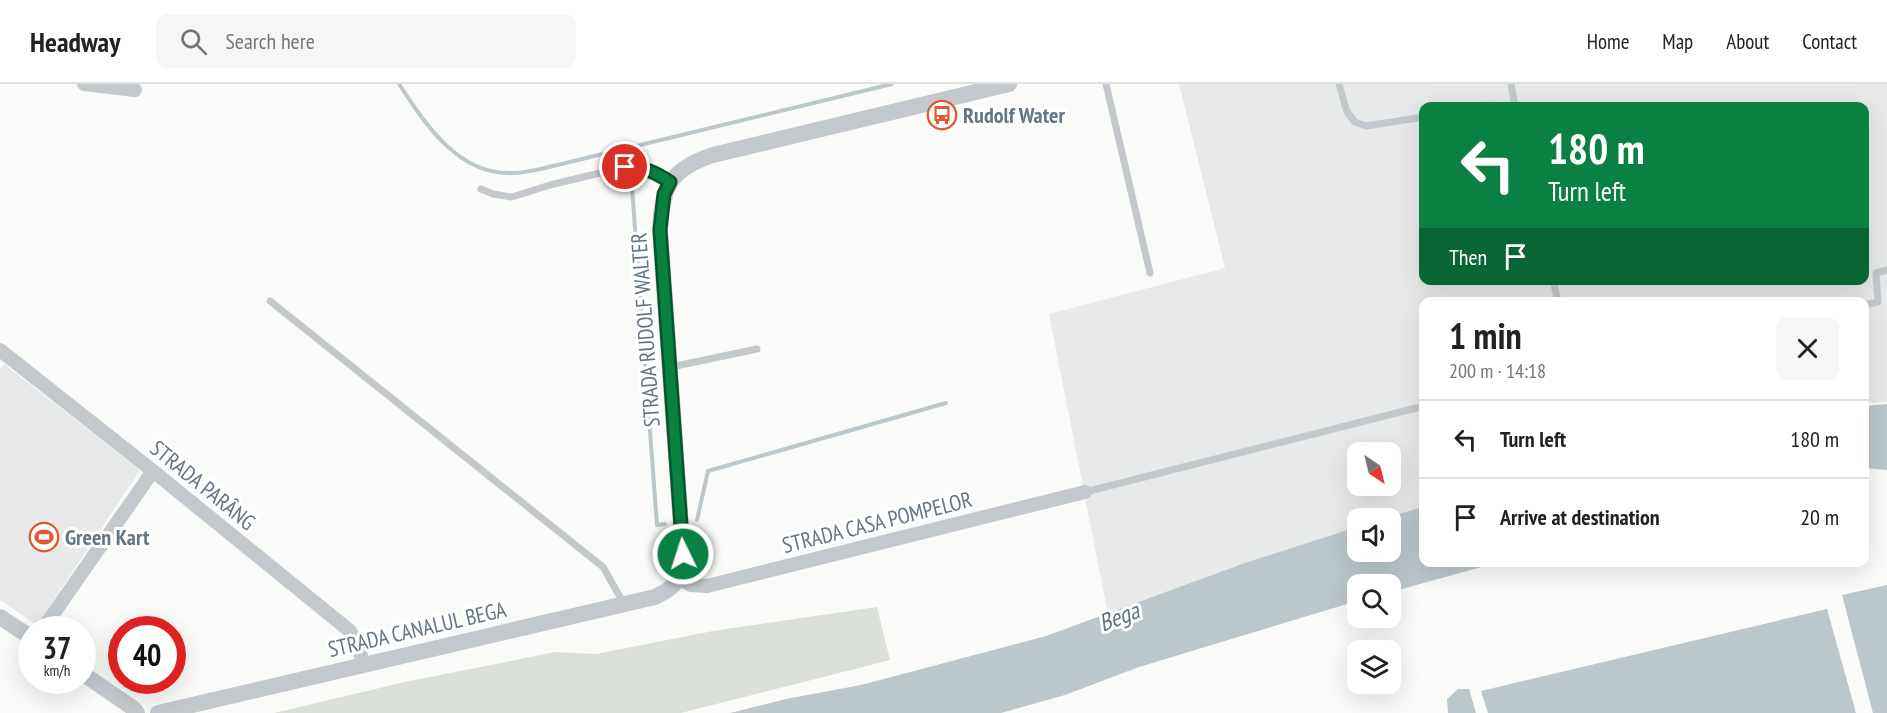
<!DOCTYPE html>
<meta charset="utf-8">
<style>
:root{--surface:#fff;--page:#f6f6f6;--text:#222;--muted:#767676;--line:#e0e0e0}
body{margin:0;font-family:"PT Sans Narrow",sans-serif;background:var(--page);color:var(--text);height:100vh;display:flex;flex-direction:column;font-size:22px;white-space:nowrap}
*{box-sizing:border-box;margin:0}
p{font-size:20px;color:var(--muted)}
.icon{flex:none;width:33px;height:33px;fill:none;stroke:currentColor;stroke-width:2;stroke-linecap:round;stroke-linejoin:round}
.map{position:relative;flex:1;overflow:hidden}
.drawer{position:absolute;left:1419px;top:213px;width:450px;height:270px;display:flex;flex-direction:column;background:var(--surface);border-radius:12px;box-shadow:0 6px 24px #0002}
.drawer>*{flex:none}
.banner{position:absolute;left:1419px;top:18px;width:450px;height:183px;border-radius:12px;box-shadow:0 6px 24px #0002;background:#0b8043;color:#fff;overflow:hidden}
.needle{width:39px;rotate:145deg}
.buttons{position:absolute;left:1347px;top:358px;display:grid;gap:12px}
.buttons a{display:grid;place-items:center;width:54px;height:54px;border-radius:12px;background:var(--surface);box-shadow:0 6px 24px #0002;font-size:30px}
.speed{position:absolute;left:18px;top:532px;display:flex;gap:12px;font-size:30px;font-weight:700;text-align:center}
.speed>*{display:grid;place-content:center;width:78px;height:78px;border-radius:50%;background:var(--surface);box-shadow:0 6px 24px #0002;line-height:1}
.speed small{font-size:15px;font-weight:400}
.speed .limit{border:9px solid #d22;background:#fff;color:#111}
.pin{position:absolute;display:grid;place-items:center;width:51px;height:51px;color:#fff;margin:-26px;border:3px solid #fff;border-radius:50%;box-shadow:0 2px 6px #0007}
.me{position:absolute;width:66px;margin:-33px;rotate:356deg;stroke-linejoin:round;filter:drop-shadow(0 0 4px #0008)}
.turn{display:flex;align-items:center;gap:21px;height:126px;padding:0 30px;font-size:27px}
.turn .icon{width:78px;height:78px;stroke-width:2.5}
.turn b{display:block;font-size:42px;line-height:51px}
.then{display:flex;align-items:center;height:57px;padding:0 30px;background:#0003;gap:12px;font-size:22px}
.round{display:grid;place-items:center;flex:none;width:63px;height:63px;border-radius:12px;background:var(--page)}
.summary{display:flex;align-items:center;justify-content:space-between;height:102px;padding:0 30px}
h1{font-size:36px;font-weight:700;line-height:45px}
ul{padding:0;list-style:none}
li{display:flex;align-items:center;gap:18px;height:78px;padding:0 30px;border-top:2px solid var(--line)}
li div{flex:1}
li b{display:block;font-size:22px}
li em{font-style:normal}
header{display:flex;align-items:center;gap:36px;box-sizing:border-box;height:84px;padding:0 30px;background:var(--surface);border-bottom:2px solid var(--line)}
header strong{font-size:28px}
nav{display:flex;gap:33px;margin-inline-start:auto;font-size:21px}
.search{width:420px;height:54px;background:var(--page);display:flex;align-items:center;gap:15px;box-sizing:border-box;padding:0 21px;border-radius:12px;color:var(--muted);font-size:22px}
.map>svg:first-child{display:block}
.built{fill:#e8e9e9;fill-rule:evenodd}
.green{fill:#dadfd7}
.water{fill:#bbc7cb}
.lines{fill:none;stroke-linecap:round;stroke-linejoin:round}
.stream{stroke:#bbc7cb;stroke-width:4}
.service{stroke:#c3c8cc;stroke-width:7}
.minor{stroke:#c3c8cc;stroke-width:14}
.tertiary{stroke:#c3c8cc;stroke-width:16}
.route-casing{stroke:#07532c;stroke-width:15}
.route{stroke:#0b8043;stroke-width:10}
.labels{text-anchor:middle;stroke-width:6;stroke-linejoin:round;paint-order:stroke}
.poi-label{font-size:22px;font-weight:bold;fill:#657683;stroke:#fff;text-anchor:start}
.street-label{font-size:22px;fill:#657683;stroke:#fff}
.water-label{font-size:24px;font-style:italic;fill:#60757c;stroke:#fff}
</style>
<header>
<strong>Headway</strong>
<div class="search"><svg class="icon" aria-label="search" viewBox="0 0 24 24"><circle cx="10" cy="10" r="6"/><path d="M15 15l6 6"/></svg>Search here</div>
<nav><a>Home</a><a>Map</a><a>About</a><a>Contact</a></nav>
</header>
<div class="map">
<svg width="1887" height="629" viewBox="0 0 1887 629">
<rect width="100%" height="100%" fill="#fafaf8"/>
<path class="built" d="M 1179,0 L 1887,0 L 1887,318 L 1865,319 L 1864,218 L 1424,218 L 1423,428 L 1390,435 L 1358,435 L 1357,449 L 1109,535 L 1049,230 L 1225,184 ZM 1424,22 L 1864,22 L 1864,196 L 1424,196 ZM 1358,369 L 1390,369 L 1390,402 L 1358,402 Z
M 4,280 L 140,386 L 37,541 L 0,516 L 0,286 Z"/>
<path class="green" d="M 877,523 L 890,576 L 681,629 L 274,629 L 405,598 L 556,568 L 596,570 L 713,547 Z"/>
<path class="water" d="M 1887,320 L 1887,386 L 1865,384 L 1865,322 Z
M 1423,423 L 1424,478 L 1496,479 L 1391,508 L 1390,501 L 1358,501 L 1357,517 L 1139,583 L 1065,611 L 1001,629 L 730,629 L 786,615 L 861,601 L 1046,552 L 1245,479 L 1357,443 L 1358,468 L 1390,468 L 1390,435 L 1382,435 Z
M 1887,501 L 1887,629 L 1873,629 L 1842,511 Z
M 1827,525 L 1856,629 L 1488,629 L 1481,607 Z
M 1458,605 L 1469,605 L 1476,629 L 1448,629 L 1447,615 Z"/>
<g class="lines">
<path class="stream" d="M 399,0 C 425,40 459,92 513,89 C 524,89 535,86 545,84 L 892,0
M 629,63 L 657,441 L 665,440
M 697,436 L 708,387 L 946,319"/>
<path class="service" d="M 1106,0 L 1150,189
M 1339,0 L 1347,28 L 1355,38 L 1366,42 L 1424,33
M 1511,0 L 1515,22
M 1482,22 L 1489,21
M 481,105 L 493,110 L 512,113 L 550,101 L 625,83 L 641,83 L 654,87 L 670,97
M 1553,196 L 1558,218
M 270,217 L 603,483 L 624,520
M 1864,221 L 1878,218 L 1876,189 L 1887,186
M 671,283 L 757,265
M 1085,408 L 1424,322"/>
<path class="minor" d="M 84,0 L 135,6
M 0,266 L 153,387 L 350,547 L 358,561 L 363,580
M 679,495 L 691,501 L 707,502 L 1085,408
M 42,546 L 153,387"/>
<path class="tertiary" d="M 0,533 L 32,554
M 82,589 L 133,624 L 137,629
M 158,629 L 655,513 C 678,502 682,495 683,470 L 660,146 C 662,103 670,85 713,71 L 1009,0"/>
</g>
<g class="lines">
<g class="route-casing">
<path id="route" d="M 625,83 C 644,83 655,88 670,98 L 664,110 L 660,146 L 683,470"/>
</g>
<use href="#route" class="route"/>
</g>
<defs>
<g id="bus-ring" transform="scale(1.5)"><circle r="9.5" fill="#fff" stroke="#e4572e" stroke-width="1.5"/><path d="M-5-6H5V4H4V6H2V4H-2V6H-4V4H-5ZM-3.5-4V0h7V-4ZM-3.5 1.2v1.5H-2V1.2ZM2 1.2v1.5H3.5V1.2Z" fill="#e4572e"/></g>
<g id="stadium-ring" transform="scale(1.5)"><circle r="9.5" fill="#fff" stroke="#e4572e" stroke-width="1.5"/><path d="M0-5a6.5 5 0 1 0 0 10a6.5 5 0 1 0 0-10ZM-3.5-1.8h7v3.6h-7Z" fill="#e4572e"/></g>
</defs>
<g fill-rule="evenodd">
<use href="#bus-ring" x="942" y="31"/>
<use href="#stadium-ring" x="44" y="453"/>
</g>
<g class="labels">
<g class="poi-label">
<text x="963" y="39">Rudolf Water</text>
<text x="65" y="461">Green Kart</text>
</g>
<g class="street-label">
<text transform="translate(645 246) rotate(-94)" y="8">STRADA RUDOLF WALTER</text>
<text transform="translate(203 401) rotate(39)" y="8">STRADA PARÂNG</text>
<text transform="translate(877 438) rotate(-14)" y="8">STRADA CASA POMPELOR</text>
<text transform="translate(417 545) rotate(-13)" y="8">STRADA CANALUL BEGA</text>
</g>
<g class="water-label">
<text transform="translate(1119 533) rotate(-21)" y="8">Bega</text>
</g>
</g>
</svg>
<div class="buttons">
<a><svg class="needle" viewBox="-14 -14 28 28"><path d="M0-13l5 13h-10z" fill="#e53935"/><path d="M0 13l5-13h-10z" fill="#767676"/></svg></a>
<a><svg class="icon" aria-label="sound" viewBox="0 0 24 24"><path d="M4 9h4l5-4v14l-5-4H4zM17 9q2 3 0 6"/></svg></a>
<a><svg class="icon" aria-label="search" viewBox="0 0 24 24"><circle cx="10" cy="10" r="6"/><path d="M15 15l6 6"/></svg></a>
<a><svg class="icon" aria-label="layers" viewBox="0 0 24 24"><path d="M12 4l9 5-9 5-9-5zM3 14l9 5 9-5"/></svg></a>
</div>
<div class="speed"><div>37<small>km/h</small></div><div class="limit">40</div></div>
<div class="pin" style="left:625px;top:83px;background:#d93025"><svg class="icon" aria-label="arrive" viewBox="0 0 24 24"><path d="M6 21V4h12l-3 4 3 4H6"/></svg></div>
<svg class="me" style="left:683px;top:470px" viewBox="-20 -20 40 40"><circle r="17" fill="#0b8043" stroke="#fff" stroke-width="3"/><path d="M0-11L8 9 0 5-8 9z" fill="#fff"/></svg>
<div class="banner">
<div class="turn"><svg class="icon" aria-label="left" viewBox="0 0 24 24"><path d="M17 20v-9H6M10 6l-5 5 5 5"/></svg><div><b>180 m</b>Turn left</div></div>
<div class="then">Then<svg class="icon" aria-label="arrive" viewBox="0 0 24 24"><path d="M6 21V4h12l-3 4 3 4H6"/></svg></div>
</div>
<section class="drawer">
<div class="summary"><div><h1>1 min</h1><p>200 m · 14:18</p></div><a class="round"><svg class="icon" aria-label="close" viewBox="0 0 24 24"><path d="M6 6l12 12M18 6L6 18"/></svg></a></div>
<ul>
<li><svg class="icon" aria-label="left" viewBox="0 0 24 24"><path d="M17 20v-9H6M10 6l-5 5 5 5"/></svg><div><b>Turn left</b></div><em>180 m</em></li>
<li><svg class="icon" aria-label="arrive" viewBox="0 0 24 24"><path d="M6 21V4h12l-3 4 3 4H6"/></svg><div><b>Arrive at destination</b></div><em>20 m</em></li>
</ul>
</section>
</div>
